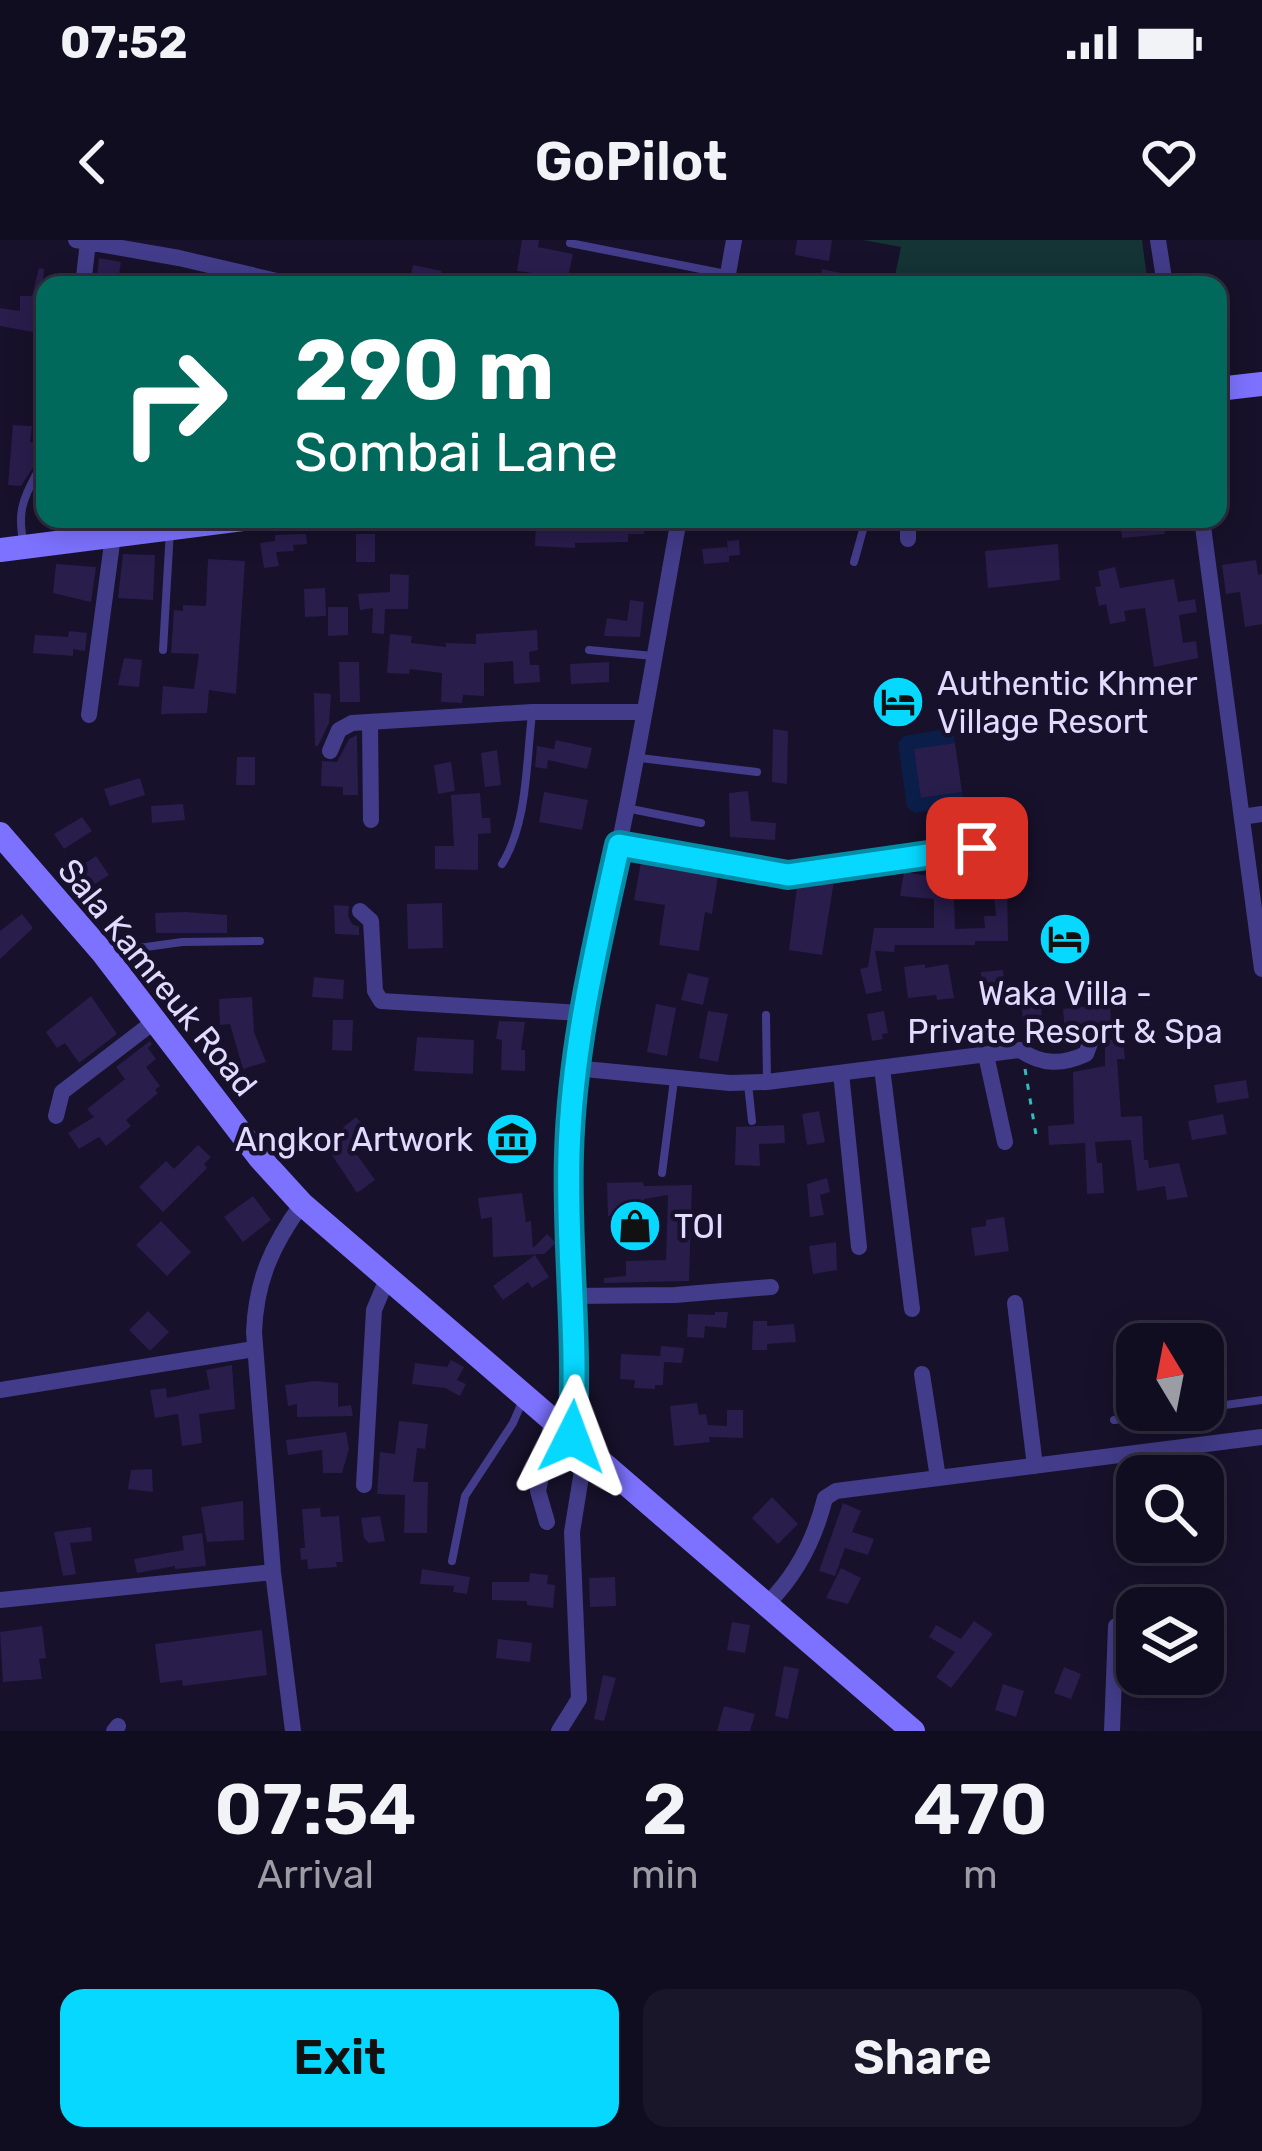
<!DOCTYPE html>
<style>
:root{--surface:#110d20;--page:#1a1629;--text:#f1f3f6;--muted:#9c9ca5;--line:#302d3e;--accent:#07d8ff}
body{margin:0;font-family:Rubik,sans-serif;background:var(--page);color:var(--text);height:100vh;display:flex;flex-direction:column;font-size:45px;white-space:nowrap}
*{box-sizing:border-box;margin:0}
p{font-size:39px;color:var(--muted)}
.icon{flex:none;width:66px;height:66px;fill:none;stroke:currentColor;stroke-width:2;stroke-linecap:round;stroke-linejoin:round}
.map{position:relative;height:1491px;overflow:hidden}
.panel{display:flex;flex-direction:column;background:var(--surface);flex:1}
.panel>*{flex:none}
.banner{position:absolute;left:36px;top:36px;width:1191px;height:252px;border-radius:24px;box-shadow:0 6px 30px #0003,0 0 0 3px var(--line);background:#00695c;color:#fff;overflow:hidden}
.needle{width:78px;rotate:350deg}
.controls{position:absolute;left:1116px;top:1083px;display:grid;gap:24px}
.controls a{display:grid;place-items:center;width:108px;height:108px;border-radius:24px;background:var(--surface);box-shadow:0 6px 30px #0003,0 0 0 3px var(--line);font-size:60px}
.pin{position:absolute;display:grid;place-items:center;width:102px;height:102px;color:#fff;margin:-51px;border-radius:24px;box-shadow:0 6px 18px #0006}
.me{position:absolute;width:132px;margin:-66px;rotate:3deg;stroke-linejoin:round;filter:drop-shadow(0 0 9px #0008)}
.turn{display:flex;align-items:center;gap:42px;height:252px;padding:0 60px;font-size:54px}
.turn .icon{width:156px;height:156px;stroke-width:2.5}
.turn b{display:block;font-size:84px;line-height:102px}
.eta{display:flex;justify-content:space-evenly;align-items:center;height:204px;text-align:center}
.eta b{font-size:72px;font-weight:600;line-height:84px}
.button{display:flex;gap:24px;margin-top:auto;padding:24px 60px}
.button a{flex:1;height:138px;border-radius:24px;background:var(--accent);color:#111;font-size:48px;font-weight:600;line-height:138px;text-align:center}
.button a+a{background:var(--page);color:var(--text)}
.status{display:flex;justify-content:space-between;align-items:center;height:84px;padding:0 60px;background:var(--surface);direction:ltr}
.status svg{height:33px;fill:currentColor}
header{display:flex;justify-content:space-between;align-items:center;height:156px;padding:0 60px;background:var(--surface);font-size:54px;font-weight:600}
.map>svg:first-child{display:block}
.green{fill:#143435}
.water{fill:#0b1e4a}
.building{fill:#291d4c}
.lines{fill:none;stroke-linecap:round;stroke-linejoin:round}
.path{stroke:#30bdbc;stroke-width:3;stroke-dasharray:6 9;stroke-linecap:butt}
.lane{stroke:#433c8a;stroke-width:8}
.street{stroke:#433c8a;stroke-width:16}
.secondary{stroke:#7d72ff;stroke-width:24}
.route-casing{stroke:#058ca6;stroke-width:30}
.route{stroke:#07d8ff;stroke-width:21}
.labels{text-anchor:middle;stroke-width:9;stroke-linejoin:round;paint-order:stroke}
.poi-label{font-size:33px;fill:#e1dbff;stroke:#17112b;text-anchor:start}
.street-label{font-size:33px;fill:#e1dbff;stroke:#17112b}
</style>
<div class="status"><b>07:52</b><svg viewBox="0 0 49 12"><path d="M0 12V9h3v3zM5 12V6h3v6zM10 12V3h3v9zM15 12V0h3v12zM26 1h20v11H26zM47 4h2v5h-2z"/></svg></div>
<header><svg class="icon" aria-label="back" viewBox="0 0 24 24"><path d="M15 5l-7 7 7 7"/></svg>GoPilot<svg class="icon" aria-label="heart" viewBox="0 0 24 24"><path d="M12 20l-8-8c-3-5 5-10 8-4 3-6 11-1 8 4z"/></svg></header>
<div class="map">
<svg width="1262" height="1491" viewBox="0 0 1262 1491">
<rect width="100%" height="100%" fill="#17112b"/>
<path class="green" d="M 863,0 L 1142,0 L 1148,45 L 893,45 L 901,7 Z"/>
<path class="water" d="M 952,488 L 955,503 L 914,510 L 922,558 L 962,552 L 965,565 L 915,573 L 907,567 L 898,503 L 904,496 Z"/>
<path class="building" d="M 522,0 L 539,0 L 538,7 L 573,14 L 568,37 L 561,36 L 560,41 L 549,39 L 550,35 L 517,31 Z
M 797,0 L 832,0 L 829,21 L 795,15 Z
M 99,18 L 121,22 L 117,45 L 96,45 Z
M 413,25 L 442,31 L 439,45 L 409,43 Z
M 39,28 L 44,29 L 39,93 L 0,86 L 0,68 L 20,71 L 20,56 L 32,56 Z
M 822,29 L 875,40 L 875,45 L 819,45 Z
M 13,185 L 32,186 L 30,202 L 45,203 L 45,231 L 34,226 L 21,246 L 8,245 Z
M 536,279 L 645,279 L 644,294 L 628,294 L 628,302 L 575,303 L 575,308 L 535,306 Z
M 1120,279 L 1163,279 L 1165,294 L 1122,298 Z
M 306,294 L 307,304 L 293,305 L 294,311 L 276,312 L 279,326 L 264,328 L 260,303 L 275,301 L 275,295 Z
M 356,294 L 375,294 L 375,322 L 356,322 Z
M 739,300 L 740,315 L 729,316 L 729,322 L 704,324 L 702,309 L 727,307 L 728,313 L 727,301 Z
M 1058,304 L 1060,340 L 988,348 L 985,311 Z
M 123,314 L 155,315 L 153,360 L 118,358 Z
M 208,319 L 245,321 L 236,454 L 209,450 L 207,473 L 161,474 L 163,446 L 194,449 L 199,414 L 171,413 L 174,370 L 183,371 L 183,365 L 206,366 Z
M 1256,320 L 1258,335 L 1262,334 L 1262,384 L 1245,387 L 1240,352 L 1226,354 L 1222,325 Z
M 56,324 L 96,327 L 91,362 L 53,353 Z
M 1115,327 L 1120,348 L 1174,339 L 1178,362 L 1195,359 L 1197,372 L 1179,375 L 1183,403 L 1196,401 L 1198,418 L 1154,427 L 1145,368 L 1124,371 L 1126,381 L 1110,384 L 1106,364 L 1099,366 L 1095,347 L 1101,346 L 1098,331 Z
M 390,334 L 409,335 L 408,369 L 385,369 L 384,394 L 372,393 L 373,368 L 360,370 L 358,354 L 390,352 Z
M 325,348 L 326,376 L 305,377 L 304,349 Z
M 630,360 L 644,362 L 640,397 L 604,396 L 607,378 L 627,381 Z
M 328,367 L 348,367 L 348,395 L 328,396 Z
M 537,390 L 538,410 L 529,412 L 530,425 L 539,425 L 540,442 L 514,444 L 513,421 L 484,423 L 484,456 L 463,455 L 462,463 L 441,462 L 442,433 L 410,429 L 409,434 L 387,433 L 390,394 L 412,396 L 411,403 L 446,407 L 446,403 L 476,404 L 476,394 Z
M 69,391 L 87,393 L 85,411 L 73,409 L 73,416 L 33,413 L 35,395 L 68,397 Z
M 124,418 L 142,420 L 139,447 L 118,445 Z
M 339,422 L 359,422 L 360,462 L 340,462 Z
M 609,422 L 609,442 L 571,444 L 570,424 Z
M 314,453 L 331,454 L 329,483 L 318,506 L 315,506 Z
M 773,489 L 788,491 L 787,544 L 772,542 Z
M 357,495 L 358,555 L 343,555 L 343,547 L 321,546 L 322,521 L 337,522 L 349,499 Z
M 556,500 L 592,508 L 587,529 L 548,520 L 547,529 L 535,527 L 537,506 L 554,509 Z
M 955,503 L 962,552 L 921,558 L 914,509 Z
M 497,510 L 501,545 L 485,547 L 481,513 Z
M 237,517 L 255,517 L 255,545 L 236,545 Z
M 451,522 L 455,551 L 438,554 L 434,525 Z
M 140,538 L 145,555 L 110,566 L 104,549 Z
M 748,551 L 751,581 L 776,583 L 775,600 L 730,597 L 729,553 Z
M 544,552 L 588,560 L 582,590 L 539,582 Z
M 480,553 L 482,578 L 490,578 L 491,593 L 478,594 L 478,630 L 435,629 L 435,606 L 454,606 L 451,555 Z
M 183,564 L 185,580 L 152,583 L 151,566 Z
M 82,577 L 92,591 L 64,609 L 54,594 Z
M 96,616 L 109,635 L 87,649 L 74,631 Z
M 641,622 L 718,636 L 712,674 L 705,672 L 699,711 L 659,705 L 665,665 L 634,660 Z
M 904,632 L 935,637 L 968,634 L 968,658 L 954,658 L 955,689 L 985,688 L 984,676 L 996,676 L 993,645 L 1007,644 L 1008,701 L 975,701 L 975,705 L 895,705 L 894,712 L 875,711 L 882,751 L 866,754 L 860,729 L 868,727 L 874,688 L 934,688 L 934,659 L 900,656 Z
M 834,641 L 822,715 L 789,710 L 797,647 Z
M 442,663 L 443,708 L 408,709 L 407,664 Z
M 334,665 L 349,666 L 348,676 L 352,684 L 359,687 L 359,695 L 335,694 Z
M 185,672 L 227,675 L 227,693 L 156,693 L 155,673 Z
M 22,674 L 33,688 L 0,719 L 0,691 Z
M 925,724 L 925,728 L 948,724 L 954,758 L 937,760 L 936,755 L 908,758 L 904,727 Z
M 1003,730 L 1004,750 L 982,756 L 981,732 Z
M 688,733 L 709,738 L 703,765 L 681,760 Z
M 314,737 L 344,740 L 343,759 L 312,757 Z
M 91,756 L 117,794 L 79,823 L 65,803 L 57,808 L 46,792 Z
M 252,757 L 254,792 L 266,822 L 243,829 L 230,784 L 220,785 L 219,759 Z
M 656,764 L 676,768 L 667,816 L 647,812 Z
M 1110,764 L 1111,786 L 1090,783 L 1082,787 L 1077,801 L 1066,802 L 1063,769 Z
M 1041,766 L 1043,797 L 1031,797 L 1031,791 L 1023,790 L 1022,767 Z
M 708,771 L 728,774 L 718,822 L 699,818 Z
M 884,771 L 888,793 L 882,794 L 883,799 L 872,801 L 867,774 Z
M 333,780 L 353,780 L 352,811 L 332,810 Z
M 499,781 L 525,782 L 521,810 L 525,810 L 525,831 L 501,830 L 502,800 L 496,799 Z
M 417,797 L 474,800 L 473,834 L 414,831 Z
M 1123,799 L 1125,819 L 1117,819 L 1121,877 L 1142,876 L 1144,920 L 1148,920 L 1149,928 L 1179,923 L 1188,957 L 1167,960 L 1165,946 L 1137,951 L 1131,900 L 1095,902 L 1097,923 L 1102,923 L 1104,953 L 1087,954 L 1085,903 L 1049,905 L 1048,886 L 1074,884 L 1073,832 L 1105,826 L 1105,800 Z
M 150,801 L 152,804 L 148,808 L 156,819 L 146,827 L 160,846 L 155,850 L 158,853 L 126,880 L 131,886 L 106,906 L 99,897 L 79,909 L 68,893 L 94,877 L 87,869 L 125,839 L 116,827 Z
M 1246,840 L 1249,858 L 1217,863 L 1214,845 Z
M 819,871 L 825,902 L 807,905 L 802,874 Z
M 1223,874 L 1227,894 L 1192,900 L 1188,881 Z
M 356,877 L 373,898 L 355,912 L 375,940 L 357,953 L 324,903 Z
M 498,879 L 526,880 L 524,905 L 497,903 Z
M 784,885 L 785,903 L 759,904 L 760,926 L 735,925 L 736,887 Z
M 198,905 L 211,917 L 204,924 L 207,928 L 163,972 L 139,947 L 166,921 L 174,929 Z
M 827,938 L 830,952 L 820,955 L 824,975 L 810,977 L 807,944 Z
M 643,942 L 644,946 L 692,945 L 689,1041 L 604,1043 L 604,1038 L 626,1036 L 626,1021 L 666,1020 L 668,955 L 644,959 L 644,975 L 608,976 L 607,943 Z
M 522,953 L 526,982 L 531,981 L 533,1008 L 547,994 L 556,1003 L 544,1014 L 493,1017 L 492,977 L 481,979 L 478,958 Z
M 253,956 L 271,980 L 243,1002 L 224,977 Z
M 1004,977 L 1009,1011 L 975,1016 L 971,988 L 986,986 L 986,980 Z
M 161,981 L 191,1012 L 167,1036 L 136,1005 Z
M 836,1002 L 837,1030 L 813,1034 L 809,1006 Z
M 535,1015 L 549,1037 L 532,1048 L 528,1042 L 503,1060 L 493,1046 Z
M 148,1071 L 169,1092 L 150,1111 L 129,1090 Z
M 715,1072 L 728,1072 L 726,1088 L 705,1086 L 704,1098 L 687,1097 L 688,1074 L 715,1075 Z
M 753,1081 L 767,1081 L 767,1086 L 794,1084 L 796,1102 L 767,1104 L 767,1110 L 752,1110 Z
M 661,1106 L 684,1108 L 682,1123 L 664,1122 L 663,1145 L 655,1145 L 655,1149 L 634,1148 L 635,1140 L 620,1139 L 621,1114 L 660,1116 Z
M 451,1120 L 464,1127 L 457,1140 L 466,1144 L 460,1156 L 445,1148 L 412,1144 L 415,1123 L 447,1127 Z
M 232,1125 L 235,1169 L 199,1174 L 202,1203 L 182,1206 L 178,1174 L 155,1178 L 150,1150 L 166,1148 L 167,1158 L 210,1149 L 206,1130 Z
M 314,1141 L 338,1143 L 338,1167 L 351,1165 L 353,1176 L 297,1177 L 297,1164 L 288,1166 L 285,1145 Z
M 697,1163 L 699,1175 L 706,1174 L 708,1185 L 727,1186 L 727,1170 L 743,1170 L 743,1198 L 709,1197 L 710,1202 L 674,1206 L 670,1166 Z
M 399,1181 L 428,1184 L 425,1209 L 417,1208 L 413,1242 L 428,1242 L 427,1293 L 404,1293 L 405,1255 L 377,1254 L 380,1212 L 395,1214 Z
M 346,1192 L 349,1209 L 342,1233 L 323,1233 L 322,1210 L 288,1215 L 286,1200 Z
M 152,1229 L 153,1252 L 128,1249 L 131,1230 Z
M 772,1257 L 798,1284 L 778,1304 L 752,1278 Z
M 243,1261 L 244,1300 L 207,1302 L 201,1267 Z
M 843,1263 L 861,1271 L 852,1292 L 874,1299 L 868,1315 L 845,1308 L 835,1336 L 819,1331 Z
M 320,1268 L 321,1277 L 339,1276 L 343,1322 L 336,1322 L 337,1327 L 308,1329 L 307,1319 L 301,1320 L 300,1308 L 305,1308 L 302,1269 Z
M 380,1276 L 385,1301 L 369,1303 L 364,1298 L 361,1278 Z
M 91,1287 L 92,1301 L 70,1303 L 76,1334 L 63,1336 L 54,1292 Z
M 202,1293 L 206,1326 L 175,1329 L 175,1326 L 137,1333 L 134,1319 L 184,1310 L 182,1296 Z
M 841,1328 L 861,1338 L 848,1364 L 826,1358 Z
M 422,1329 L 470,1337 L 467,1354 L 453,1352 L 454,1346 L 420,1344 Z
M 530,1333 L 548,1335 L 547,1344 L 555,1345 L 553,1368 L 527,1365 L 527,1361 L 492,1360 L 492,1342 L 529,1342 Z
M 615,1337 L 616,1366 L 590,1367 L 589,1338 Z
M 974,1381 L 993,1394 L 951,1448 L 936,1437 L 955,1412 L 929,1397 L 936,1385 L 961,1399 Z
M 732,1382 L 750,1385 L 745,1413 L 727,1410 Z
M 42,1386 L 46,1418 L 39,1419 L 42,1439 L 3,1442 L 0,1392 Z
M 262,1390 L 267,1435 L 183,1446 L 182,1440 L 160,1443 L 155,1404 Z
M 498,1399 L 532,1403 L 530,1422 L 496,1418 Z
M 784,1426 L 799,1429 L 788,1479 L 775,1476 Z
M 1064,1427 L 1081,1434 L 1071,1459 L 1054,1453 Z
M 603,1435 L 616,1438 L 604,1481 L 594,1479 Z
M 1003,1444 L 1024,1451 L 1016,1477 L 995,1470 Z
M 724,1466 L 755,1474 L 750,1491 L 717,1491 Z"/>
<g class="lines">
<path class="path" d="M 1025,829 L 1037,901"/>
<path class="lane" d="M 570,3 L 726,34
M 24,305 C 17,274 22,260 37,233
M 854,322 L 866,279
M 163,410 L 170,290
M 589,410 L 653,416
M 640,518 L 757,532
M 626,568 L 701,583
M 502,624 C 528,582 526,522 532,474
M 110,712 L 182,702 L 260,701
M 766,775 L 767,840
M 748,844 L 752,881
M 662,933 L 674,840
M 1203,1168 L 1262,1160
M 1114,1180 L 1187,1170
M 452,1321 L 465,1256 L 513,1183 L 523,1160"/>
<path class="street" d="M 76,0 L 179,18 L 294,45
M 1158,0 L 1165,45
M 83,45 L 88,2
M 726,45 L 734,0
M 908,279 L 908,299
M 1202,279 L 1262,729
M 89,475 L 113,296
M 370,482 L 371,580
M 330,511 L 339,490 L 352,483 L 532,472 L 642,472
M 1242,577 L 1262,574
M 619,605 L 788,635 L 991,606
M 360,671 L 371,681 L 375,751 L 381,761 L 581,773
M 986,815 L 1005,902
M 574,828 L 730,843 L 767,842 L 1020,810 C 1042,825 1062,825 1086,814 L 1093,795
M 882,828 L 912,1069
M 841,833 L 859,1007
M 56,876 L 62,852 L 155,781
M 571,1056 L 675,1055 L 771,1047
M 1015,1063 L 1035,1226
M 922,1134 L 938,1238
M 0,1150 L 254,1109
M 572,1197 C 580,1076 563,955 574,833 C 580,758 602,684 618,610 C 641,501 659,389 679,279
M 364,1245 L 374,1070 L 387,1039
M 547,1282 L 538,1251 L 552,1181
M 0,1360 L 273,1332
M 768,1363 C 798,1333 815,1299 825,1258 L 836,1251 L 1262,1197
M 114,1491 L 118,1486
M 293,1491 L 273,1332 L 254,1092 C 256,1041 272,1005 302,964
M 559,1491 L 579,1459 L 572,1292 L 586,1206
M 1112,1491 L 1116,1386"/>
<path class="secondary" d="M 1218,149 L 1262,144
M 0,310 L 243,279
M 0,594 L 103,713 L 260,918 L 302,964 L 913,1491"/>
</g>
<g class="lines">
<g class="route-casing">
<path id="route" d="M 572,1197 C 579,1102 566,1008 569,913 C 572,807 596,708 619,605 L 788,635 L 977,608"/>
</g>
<use href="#route" class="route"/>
</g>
<defs>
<g id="hotel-disc" transform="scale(2.7)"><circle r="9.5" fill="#07d8ff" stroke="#17112b"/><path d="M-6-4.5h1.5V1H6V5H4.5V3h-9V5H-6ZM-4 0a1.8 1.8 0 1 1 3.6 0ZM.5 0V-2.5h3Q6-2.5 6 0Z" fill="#111"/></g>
<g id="museum-disc" transform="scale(2.7)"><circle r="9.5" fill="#07d8ff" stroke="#17112b"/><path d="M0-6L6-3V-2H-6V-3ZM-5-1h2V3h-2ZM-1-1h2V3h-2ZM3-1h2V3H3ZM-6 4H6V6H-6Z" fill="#111"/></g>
<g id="shop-disc" transform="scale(2.7)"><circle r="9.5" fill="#07d8ff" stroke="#17112b"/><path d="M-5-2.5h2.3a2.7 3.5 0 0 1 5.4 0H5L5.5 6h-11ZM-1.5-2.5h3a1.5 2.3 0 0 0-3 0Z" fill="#111"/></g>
</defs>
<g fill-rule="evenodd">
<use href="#hotel-disc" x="898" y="462"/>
<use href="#hotel-disc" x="1065" y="699"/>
<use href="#museum-disc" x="512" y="899"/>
<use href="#shop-disc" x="635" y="986"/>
</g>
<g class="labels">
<g class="poi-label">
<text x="937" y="455">Authentic Khmer<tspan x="937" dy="38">Village Resort</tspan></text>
<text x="1065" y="765" text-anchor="middle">Waka Villa -<tspan x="1065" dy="38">Private Resort &amp; Spa</tspan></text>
<text x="473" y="911" text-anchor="end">Angkor Artwork</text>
<text x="674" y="998">TOI</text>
</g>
<g class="street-label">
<text transform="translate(158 737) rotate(51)" y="12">Sala Kamreuk Road</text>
</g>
</g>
</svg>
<div class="controls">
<a><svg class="needle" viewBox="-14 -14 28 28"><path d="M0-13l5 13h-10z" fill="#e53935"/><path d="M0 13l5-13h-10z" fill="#9c9ca5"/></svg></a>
<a><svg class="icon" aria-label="search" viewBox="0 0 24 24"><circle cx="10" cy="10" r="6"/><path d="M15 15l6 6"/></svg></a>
<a><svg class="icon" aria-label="layers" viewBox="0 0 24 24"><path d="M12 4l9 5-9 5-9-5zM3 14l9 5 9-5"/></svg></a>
</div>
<div class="pin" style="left:977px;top:608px;background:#d93025"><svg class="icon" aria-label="arrive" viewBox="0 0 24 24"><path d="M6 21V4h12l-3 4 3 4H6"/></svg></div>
<svg class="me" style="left:572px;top:1197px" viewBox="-20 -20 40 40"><path d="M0-17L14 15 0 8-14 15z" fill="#07d8ff" stroke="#fff" stroke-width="4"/></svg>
<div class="banner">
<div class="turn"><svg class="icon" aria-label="right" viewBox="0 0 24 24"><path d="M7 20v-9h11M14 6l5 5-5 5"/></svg><div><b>290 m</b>Sombai Lane</div></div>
</div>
</div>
<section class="panel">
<div class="eta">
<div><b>07:54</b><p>Arrival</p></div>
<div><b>2</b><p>min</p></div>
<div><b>470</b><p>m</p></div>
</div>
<div class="button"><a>Exit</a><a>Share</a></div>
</section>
